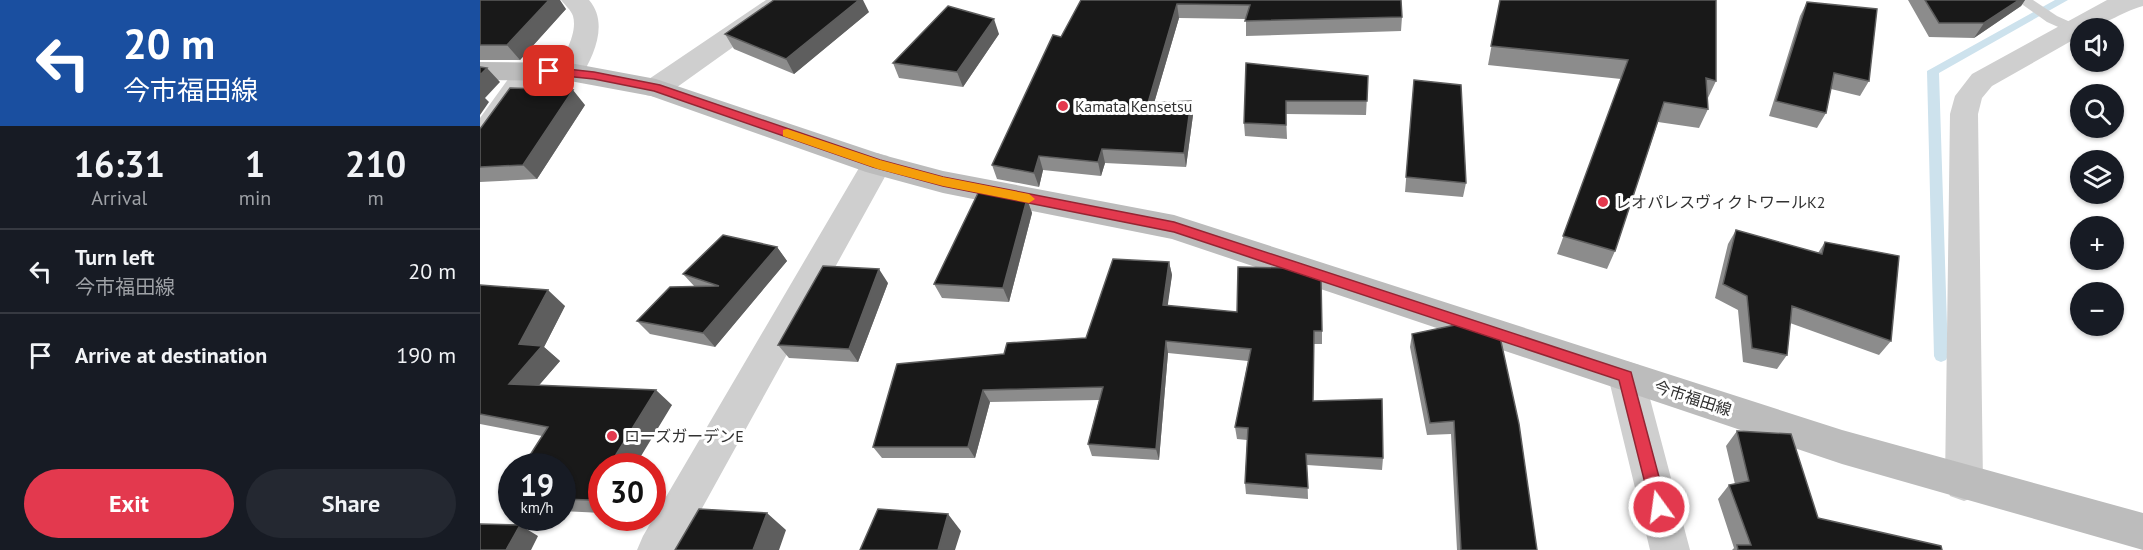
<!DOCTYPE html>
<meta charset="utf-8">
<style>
:root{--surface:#171b24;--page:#242831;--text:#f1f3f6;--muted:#9ea1a6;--line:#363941;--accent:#e3394e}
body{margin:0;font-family:"PT Sans","Noto Sans JP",sans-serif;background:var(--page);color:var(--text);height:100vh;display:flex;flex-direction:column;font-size:22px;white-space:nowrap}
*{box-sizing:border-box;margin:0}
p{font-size:20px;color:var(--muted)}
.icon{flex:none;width:33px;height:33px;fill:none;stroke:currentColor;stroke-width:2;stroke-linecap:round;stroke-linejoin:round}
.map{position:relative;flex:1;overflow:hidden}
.side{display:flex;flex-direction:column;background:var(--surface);width:480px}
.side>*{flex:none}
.hud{background:#1a4fa0;color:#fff;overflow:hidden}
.tools{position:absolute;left:1590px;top:18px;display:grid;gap:12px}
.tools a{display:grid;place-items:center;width:54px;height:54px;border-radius:50%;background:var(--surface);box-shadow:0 2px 4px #0004;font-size:30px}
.speed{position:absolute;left:18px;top:453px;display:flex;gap:12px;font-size:30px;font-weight:700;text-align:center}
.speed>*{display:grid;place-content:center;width:78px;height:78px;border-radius:50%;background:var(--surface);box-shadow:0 2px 4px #0004;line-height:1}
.speed small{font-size:15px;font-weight:400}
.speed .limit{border:9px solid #d22;background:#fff;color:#111}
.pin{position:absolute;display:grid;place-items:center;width:51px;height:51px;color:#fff;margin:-26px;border-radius:12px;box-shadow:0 3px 9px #0006}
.me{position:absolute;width:66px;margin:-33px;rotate:346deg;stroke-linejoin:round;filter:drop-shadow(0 0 4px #0008)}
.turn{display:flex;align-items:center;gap:21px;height:126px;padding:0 24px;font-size:27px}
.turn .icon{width:78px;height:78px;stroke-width:2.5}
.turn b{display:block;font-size:42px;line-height:51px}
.eta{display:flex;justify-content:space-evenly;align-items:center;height:102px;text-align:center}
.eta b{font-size:36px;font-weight:600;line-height:42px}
.primary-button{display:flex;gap:12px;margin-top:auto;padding:12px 24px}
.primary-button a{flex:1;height:69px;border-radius:36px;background:var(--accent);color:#fff;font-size:24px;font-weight:600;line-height:69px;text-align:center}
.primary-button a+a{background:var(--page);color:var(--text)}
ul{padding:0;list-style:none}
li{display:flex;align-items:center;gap:18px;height:84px;padding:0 24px;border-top:2px solid var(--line)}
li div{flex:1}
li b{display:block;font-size:22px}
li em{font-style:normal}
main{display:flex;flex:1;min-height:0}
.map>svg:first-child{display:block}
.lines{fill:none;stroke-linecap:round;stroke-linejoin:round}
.stream{fill:#cde2ed;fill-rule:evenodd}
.service{fill:#cfcfcf;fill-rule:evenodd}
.minor{fill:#cfcfcf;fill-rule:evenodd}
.tertiary{fill:#cfcfcf;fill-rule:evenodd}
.secondary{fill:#bcbcbc;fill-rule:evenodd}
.wall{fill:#8c8c8c}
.shaded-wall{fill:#5e5e5e}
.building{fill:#191919;stroke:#5e5e5e;stroke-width:1.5}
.route{fill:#e3394e;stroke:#942533;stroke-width:1.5}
.slow{fill:#f59e0b}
.poi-dot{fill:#e3394e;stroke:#fff;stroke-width:2}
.labels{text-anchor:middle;stroke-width:6;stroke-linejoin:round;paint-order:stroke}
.poi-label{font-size:16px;fill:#323232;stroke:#fff;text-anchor:start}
.street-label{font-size:16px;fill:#323232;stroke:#fff}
</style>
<main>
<section class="side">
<div class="hud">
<div class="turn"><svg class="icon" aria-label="left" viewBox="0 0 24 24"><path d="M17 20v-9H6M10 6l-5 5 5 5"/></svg><div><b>20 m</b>今市福田線</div></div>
</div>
<div class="eta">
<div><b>16:31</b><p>Arrival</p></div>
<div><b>1</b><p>min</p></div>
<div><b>210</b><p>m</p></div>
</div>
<ul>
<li><svg class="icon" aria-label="left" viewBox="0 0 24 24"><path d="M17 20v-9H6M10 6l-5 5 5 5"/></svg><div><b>Turn left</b><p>今市福田線</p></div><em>20 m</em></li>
<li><svg class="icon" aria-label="arrive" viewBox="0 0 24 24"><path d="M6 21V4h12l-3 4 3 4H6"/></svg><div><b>Arrive at destination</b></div><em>190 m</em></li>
</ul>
<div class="primary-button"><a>Exit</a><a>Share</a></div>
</section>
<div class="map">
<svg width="1663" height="550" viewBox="0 0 1663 550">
<rect width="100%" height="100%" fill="#fff"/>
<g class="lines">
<path class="stream" d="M 1575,0 L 1588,0 L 1459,73 L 1468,356 L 1466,360 L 1461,362 L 1456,360 L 1454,356 L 1447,71 Z"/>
<path class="service" d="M 1536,0 L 1553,0 L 1577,16 L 1599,26 L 1600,31 L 1594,34 L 1567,22 Z"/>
<path class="minor" d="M 81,0 L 109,0 C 129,23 114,56 100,78 L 90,81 L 80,78 L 76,72 C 83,56 98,34 93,16 C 91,10 85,5 81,0 Z
M 286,0 L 316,0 L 312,5 L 186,95 L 176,97 L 166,95 L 162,88 L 166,81 Z
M 49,61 L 59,64 L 63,70 L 10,146 L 0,149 L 0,118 L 39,64 Z
M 397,153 L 408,156 L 412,164 L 199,550 L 157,550 L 163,536 L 386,156 Z
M 1146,361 L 1159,365 L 1164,376 L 1210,550 L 1170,550 L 1128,376 L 1133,365 Z"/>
<path class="tertiary" d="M 1627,0 L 1663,0 L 1663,6 C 1640,12 1623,28 1600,28 L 1600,36 L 1512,86 L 1502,98 L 1498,114 L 1503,483 L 1498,496 L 1484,501 L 1470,496 L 1465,483 L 1470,114 L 1475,96 L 1492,74 Z"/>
<path class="secondary" d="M 0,62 L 90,63 L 176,79 L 403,155 L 463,171 L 694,215 L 1362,430 L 1663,513 L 1663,550 L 1362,464 L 692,239 L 463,193 L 386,172 L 171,96 L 90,81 L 0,80 Z"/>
</g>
<path class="wall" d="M 0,0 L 86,9 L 40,60 L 0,60 Z
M 601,0 L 921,0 L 922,17 L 921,31 L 766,36 L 766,19 L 699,18 L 674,103 L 711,101 L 713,115 L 706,167 L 625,163 L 621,176 L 563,170 L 559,187 L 517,179 L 512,165 Z
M 1020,0 L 1236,81 L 1227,100 L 1228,109 L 1219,128 L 1178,122 L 1135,251 L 1127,269 L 1077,254 L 1141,79 L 1008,65 Z
M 1428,0 L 1545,0 L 1541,6 L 1494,38 L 1449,37 Z
M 1327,2 L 1389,81 L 1380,96 L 1351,89 L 1346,113 L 1337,128 L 1289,116 L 1320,16 Z
M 389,12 L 314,74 L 254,49 L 245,34 Z
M 519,34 L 483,87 L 419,78 L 413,63 Z
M 766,63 L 888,76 L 886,115 L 806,114 L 807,139 L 765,136 L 764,123 Z
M 933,95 L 986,183 L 983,197 L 925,192 Z
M 105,105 L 57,179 L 0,182 L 0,129 Z
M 547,199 L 552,213 L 529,302 L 462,298 L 454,284 Z
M 1256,230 L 1338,253 L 1345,242 L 1411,341 L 1399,355 L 1310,323 L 1307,355 L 1297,369 L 1263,362 L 1258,310 L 1235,298 L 1248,244 Z
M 297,247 L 307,261 L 235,347 L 170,334 L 157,321 L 215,287 L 203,274 Z
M 689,262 L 692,275 L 687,306 L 842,331 L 842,344 L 834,344 L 833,401 L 903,458 L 902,470 L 827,465 L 828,499 L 766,494 L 765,483 L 767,440 L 757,439 L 755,427 L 768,361 L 688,353 L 679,460 L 612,456 L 608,444 L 619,400 L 510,402 L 495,458 L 402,458 L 393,447 L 524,354 L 606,338 Z
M 408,283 L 378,362 L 309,358 L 298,345 Z
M 0,285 L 85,306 L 64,347 L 80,361 L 59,385 L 192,405 L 122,466 L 122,513 L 82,511 L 82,466 L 62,436 L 0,424 Z
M 932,334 L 1057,550 L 977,550 L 971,434 L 947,435 L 930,347 Z
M 1257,431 L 1338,518 L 1462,550 L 1252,550 L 1254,548 L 1238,499 L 1249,485 L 1255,484 L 1246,446 Z
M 32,484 L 32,502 L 23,497 Z"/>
<path class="shaded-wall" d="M 69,0 L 80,0 L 86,9 L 40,60 L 27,45 Z
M 379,0 L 383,0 L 389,12 L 314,74 L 306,59 Z
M 1539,0 L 1545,0 L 1541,6 L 1494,38 L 1504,23 Z
M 697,4 L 699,18 L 670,117 L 668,103 Z
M 514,19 L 519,34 L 483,87 L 477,72 Z
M 7,68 L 20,82 L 5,98 L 9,102 L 0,115 L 0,75 Z
M 93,90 L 105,105 L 57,179 L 43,165 Z
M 711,101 L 713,115 L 706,167 L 704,153 Z
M 622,149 L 625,163 L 621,176 L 618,162 Z
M 559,156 L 563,170 L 559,187 L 554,173 Z
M 547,199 L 552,213 L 529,302 L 523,288 Z
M 297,247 L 307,261 L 235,347 L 223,333 Z
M 689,262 L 692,275 L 686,318 L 683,305 Z
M 399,269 L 408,283 L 378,362 L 369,349 Z
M 68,290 L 85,306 L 64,347 L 80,361 L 48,398 L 29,384 L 39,344 Z
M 686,341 L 688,353 L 679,460 L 676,449 Z
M 176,390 L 192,405 L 155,466 L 129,466 Z
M 503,390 L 510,402 L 495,458 L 488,447 Z
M 122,479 L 122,508 L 109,500 Z
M 287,513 L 306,530 L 299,550 L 273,550 Z
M 468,514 L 481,531 L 475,550 L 458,550 Z
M 40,525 L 58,536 L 51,550 L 26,550 Z"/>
<path class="building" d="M 0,0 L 69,0 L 27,45 L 0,45 Z
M 294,0 L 379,0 L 306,59 L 245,34 Z
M 601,0 L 921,0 L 922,17 L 765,21 L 770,5 L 697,4 L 668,103 L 711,101 L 704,153 L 622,149 L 618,162 L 559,156 L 554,173 L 512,165 L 573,35 L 581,37 Z
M 1020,0 L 1236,0 L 1236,81 L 1226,78 L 1228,109 L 1184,102 L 1135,251 L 1083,236 L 1148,60 L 1011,46 Z
M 1445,0 L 1539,0 L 1504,23 L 1459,23 Z
M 1327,2 L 1397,9 L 1389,81 L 1354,73 L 1346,113 L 1296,101 Z
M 468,6 L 514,19 L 477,72 L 413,63 Z
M 766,63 L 888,76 L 887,101 L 806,101 L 806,125 L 764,123 Z
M 0,67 L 7,68 L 0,75 Z
M 934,80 L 981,85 L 986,183 L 926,177 Z
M 30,88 L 93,90 L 43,165 L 0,167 L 0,129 Z
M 500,189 L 547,199 L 523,288 L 454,284 Z
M 1256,230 L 1342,254 L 1345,242 L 1419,256 L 1411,341 L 1312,306 L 1307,355 L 1272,348 L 1267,296 L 1243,284 Z
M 243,235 L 297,247 L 223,333 L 157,321 L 190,287 L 239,286 L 203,274 Z
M 633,259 L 689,262 L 683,305 L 757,312 L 758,267 L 810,268 L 841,278 L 842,331 L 834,331 L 833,401 L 902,399 L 903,458 L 826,454 L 828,488 L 765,483 L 768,428 L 755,427 L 771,349 L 686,341 L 676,449 L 608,444 L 623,387 L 503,390 L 488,447 L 393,447 L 417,364 L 524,354 L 527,343 L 606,338 Z
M 343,266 L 399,269 L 369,349 L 298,345 Z
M 0,285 L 68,290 L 39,344 L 62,346 L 29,384 L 176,390 L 129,466 L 122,466 L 122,479 L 109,500 L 82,499 L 82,466 L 43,466 L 68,427 L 0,414 Z
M 980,324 L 1020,337 L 1039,424 L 1057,550 L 981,550 L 974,421 L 950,423 L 932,334 Z
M 1257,431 L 1311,434 L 1338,518 L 1461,546 L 1462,550 L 1258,550 L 1257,545 L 1271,545 L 1249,485 L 1269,481 Z
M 32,484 L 32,497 L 23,497 Z
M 219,509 L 287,513 L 273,550 L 195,550 Z
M 398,509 L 468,514 L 458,550 L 380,550 Z
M 0,524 L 40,525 L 26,550 L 0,550 Z"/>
<path class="route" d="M 69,67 L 114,72 L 180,85 L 400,160 L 463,177 L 694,222 L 1151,372 L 1187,507 L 1184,512 L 1179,514 L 1173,512 L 1171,507 L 1139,380 L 694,232 L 463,186 L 393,167 L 174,91 L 114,79 L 65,74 L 65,68 Z"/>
<path class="slow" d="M 307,129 L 400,160 L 463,177 L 549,194 L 555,199 L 549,203 L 463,186 L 398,169 L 303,136 L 303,130 Z"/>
<g class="poi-dot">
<circle cx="583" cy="106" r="6"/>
<circle cx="1123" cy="202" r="6"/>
<circle cx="132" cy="436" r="6"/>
</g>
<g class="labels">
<g class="poi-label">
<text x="595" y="112">Kamata Kensetsu</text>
<text x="1135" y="208">レオパレスヴィクトワールK2</text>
<text x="144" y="442">ローズガーデンE</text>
</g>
<g class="street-label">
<text transform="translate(1213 398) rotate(18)" y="6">今市福田線</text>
</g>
</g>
</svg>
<div class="tools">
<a><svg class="icon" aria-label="sound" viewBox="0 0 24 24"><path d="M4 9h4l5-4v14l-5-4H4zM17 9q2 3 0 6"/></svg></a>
<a><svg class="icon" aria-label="search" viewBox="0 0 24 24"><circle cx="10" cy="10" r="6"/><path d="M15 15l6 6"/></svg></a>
<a><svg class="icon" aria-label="layers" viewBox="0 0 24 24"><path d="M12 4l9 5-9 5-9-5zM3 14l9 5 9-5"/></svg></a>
<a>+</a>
<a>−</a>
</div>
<div class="speed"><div>19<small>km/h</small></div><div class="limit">30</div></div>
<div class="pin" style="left:69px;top:71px;background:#d93025"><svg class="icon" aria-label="arrive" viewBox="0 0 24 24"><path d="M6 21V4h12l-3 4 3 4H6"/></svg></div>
<svg class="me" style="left:1179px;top:507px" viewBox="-20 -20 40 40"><circle r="17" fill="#e3394e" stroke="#fff" stroke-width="3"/><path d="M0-11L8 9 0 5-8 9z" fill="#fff"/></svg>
</div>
</main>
